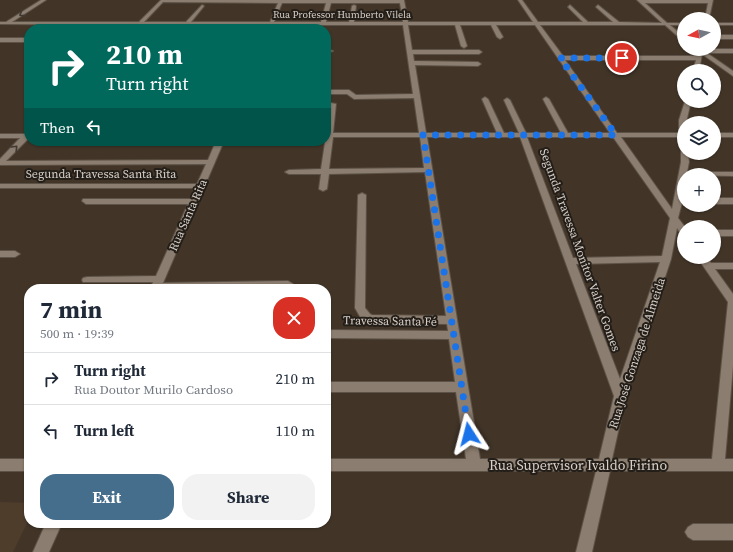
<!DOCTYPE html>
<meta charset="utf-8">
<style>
:root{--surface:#fff;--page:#f2f2f3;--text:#1f2937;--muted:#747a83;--line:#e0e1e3;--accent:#456d8c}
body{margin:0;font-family:"Source Serif 4",serif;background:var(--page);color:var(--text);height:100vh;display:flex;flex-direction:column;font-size:15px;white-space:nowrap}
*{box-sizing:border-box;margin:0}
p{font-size:13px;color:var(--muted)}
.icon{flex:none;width:22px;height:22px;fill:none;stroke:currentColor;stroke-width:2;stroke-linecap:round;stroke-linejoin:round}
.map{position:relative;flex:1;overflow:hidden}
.panel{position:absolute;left:24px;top:284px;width:307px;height:244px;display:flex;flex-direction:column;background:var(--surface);border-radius:16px;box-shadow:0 1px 3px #0004}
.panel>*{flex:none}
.top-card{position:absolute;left:24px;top:24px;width:307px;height:122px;border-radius:16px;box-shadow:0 1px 3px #0004;background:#00695c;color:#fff;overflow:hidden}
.needle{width:26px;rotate:262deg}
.tools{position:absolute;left:677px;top:12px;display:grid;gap:8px}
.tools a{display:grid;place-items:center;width:44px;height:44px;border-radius:50%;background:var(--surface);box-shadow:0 1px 3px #0004;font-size:20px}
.pin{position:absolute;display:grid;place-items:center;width:34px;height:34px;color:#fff;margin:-17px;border:2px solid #fff;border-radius:50%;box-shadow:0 1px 4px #0007}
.me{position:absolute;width:44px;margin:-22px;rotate:351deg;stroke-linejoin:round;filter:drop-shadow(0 0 3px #0008)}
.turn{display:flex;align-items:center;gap:14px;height:84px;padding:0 16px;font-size:18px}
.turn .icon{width:52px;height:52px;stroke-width:2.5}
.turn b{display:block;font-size:28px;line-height:34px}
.then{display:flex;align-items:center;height:38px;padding:0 16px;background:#0003;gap:8px;font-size:15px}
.round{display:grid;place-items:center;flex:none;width:42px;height:42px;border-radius:16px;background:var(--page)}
.headline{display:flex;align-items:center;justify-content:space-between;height:68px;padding:0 16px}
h1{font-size:24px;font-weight:700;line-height:30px}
.cta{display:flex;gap:8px;margin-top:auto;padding:8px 16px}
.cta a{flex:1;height:46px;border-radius:16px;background:var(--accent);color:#fff;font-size:16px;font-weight:700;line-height:46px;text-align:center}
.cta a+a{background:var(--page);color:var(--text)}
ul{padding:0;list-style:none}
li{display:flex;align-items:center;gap:12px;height:52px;padding:0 16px;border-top:1px solid var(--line)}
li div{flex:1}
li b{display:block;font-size:15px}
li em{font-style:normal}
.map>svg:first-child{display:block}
.built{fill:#4f3d2c}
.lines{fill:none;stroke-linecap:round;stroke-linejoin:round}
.minor-casing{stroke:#5d5247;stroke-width:2}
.minor{fill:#8b7d6f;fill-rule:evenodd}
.oneway{stroke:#423a32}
.route{stroke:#1a73e8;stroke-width:7;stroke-dasharray:0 12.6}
.labels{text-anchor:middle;stroke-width:4;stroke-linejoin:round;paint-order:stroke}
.far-street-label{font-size:10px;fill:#d8cfc8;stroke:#231e18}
.street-label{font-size:12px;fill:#d8cfc8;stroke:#231e18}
.near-street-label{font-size:14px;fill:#d8cfc8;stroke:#231e18}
</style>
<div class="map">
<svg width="733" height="552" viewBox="0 0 733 552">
<rect width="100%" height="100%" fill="#423528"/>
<path class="built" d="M 0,502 L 29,503 L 29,519 L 13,552 L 0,552 Z"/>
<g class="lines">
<g class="minor-casing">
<path id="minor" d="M 41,0 L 46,0 L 12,22 L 139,22 L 161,0 L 404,0 L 408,22 L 533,22 L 518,0 L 522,0 L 538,22 L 583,22 L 568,7 L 570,5 L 588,22 L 613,22 L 596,7 L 598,5 L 619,22 L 662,23 L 637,0 L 713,0 L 709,19 L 705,19 L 708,3 L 645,3 L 667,23 L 684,23 L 684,25 L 670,25 L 684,37 L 684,42 L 665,25 L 540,25 L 563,56 L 696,56 L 696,49 L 733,49 L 733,53 L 707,53 L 733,71 L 733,76 L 702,54 L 699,71 L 693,71 L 696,60 L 565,60 L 617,133 L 679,133 L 679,120 L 685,101 L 691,101 L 686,123 L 684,123 L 684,150 L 680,148 L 680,137 L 621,137 L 672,209 L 681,162 L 681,151 L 684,151 L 684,153 L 688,153 L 689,162 L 687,172 L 733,172 L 733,176 L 684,175 L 684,195 L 678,218 L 685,227 L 684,235 L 681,234 L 677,228 L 671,259 L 626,396 L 612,459 L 712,459 L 728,302 L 697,257 L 707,257 L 711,263 L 733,263 L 733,269 L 715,269 L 733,294 L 733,366 L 725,459 L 733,459 L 733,471 L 610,471 L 592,552 L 576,552 L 596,471 L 326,471 L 326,459 L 466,459 L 456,392 L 326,392 L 326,382 L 455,382 L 449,339 L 326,338 L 326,330 L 448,331 L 447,324 L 372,323 L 362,320 L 355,308 L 358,195 L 362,193 L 366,195 L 365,308 L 370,314 L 372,315 L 446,316 L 425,172 L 329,174 L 327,189 L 323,191 L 319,189 L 321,174 L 289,174 L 285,172 L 289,170 L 321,169 L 331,103 L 336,104 L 333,133 L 419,133 L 414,98 L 354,99 L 347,94 L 326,94 L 326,90 L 349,90 L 356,95 L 413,94 L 403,25 L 273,25 L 271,29 L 267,29 L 268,25 L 141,25 L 138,26 L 136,25 L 0,24 L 0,22 L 6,22 ZM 163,2 L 278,3 L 270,22 L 191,22 L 204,6 L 202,5 L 186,22 L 144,22 ZM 282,3 L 326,3 L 321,22 L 274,22 ZM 331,3 L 400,3 L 403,22 L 354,22 L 356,6 L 354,5 L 352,6 L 349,22 L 326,22 ZM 408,25 L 455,25 L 461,46 L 464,48 L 467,46 L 460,25 L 491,25 L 497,37 L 500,39 L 503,37 L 496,25 L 535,25 L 610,133 L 568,133 L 549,99 L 546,97 L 543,99 L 561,133 L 526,133 L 510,100 L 507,98 L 504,100 L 519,133 L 504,133 L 488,99 L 485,97 L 482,99 L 497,133 L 426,133 L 415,65 L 478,66 L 481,64 L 478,62 L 414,61 L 413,54 L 479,54 L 482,52 L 479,50 L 412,50 ZM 333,137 L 420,137 L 424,168 L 329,169 ZM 427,137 L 520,137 L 614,396 L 599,459 L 480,459 ZM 527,137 L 613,137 L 670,218 L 662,256 L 573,258 ZM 660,262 L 620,379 L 576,264 Z
M 714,23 L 733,23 L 733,25 L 714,25 Z
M 714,35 L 733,35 L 733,39 L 714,39 Z
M 0,38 L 29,38 L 29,42 L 0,42 Z
M 326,49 L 333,51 L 326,53 Z
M 29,131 L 29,138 L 6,161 L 208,160 L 216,141 L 224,141 L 163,283 L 288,281 L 293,284 L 288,287 L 150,289 L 153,282 L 83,282 L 82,280 L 83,278 L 87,277 L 156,276 L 188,204 L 86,204 L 82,201 L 83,199 L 190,199 L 195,188 L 0,188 L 0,184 L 197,184 L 206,164 L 0,165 L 0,159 L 20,138 L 0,138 L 0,134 L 24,134 Z
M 714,133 L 733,133 L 733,137 L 714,137 Z
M 714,198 L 733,198 L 733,204 L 714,204 Z
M 714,230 L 733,230 L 733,236 L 714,236 Z
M 0,251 L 15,251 L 20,254 L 15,257 L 0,257 Z
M 0,459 L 29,459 L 29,471 L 0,471 Z
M 46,523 L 62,523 L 49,552 L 33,552 Z
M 693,524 L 733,524 L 733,540 L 693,540 L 688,537 L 685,532 L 688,527 Z"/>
</g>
<use href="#minor" class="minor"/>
</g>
<defs><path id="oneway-chevron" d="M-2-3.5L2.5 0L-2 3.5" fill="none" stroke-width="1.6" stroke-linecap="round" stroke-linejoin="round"/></defs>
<g class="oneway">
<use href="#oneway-chevron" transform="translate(22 14) rotate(148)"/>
<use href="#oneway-chevron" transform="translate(15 148) rotate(-46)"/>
</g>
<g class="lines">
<path class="route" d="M 469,434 L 423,135 L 616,135 L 560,58 L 622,58"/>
</g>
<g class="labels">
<g class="far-street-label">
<text x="342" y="18">Rua Professor Humberto Vilela</text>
</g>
<g class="street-label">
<text x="101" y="178">Segunda Travessa Santa Rita</text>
<text transform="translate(188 215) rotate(-66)" y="4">Rua Santa Rita</text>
<text transform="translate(580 250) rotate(70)" y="4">Segunda Travessa Monitor Valter Gomes</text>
<text transform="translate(390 321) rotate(1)" y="4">Travessa Santa Fé</text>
<text transform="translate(637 353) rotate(-72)" y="4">Rua José Gonzaga de Almeida</text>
</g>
<g class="near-street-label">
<text x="578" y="470">Rua Supervisor Ivaldo Firino</text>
</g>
</g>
</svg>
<div class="tools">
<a><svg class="needle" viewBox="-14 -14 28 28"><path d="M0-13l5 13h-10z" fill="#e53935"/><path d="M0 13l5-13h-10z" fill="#747a83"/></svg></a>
<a><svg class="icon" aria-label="search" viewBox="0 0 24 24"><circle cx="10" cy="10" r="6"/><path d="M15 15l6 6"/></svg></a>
<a><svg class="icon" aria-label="layers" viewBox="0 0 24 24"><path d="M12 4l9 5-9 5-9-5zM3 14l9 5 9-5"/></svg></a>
<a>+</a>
<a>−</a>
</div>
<div class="pin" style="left:622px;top:58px;background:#d93025"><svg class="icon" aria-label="arrive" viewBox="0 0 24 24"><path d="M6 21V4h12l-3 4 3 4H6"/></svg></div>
<svg class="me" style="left:469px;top:434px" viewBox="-20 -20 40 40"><path d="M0-17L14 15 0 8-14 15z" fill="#1a73e8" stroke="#fff" stroke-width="4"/></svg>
<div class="top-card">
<div class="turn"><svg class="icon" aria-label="right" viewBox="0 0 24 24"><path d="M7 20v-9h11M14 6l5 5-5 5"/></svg><div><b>210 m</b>Turn right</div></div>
<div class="then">Then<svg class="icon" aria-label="left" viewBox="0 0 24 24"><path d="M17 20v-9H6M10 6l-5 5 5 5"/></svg></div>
</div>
<section class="panel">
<div class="headline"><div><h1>7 min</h1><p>500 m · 19:39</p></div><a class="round" style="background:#d93025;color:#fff"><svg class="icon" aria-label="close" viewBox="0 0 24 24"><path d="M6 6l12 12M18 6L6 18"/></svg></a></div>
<ul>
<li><svg class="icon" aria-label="right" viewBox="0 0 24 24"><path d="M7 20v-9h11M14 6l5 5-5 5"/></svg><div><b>Turn right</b><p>Rua Doutor Murilo Cardoso</p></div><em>210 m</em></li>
<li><svg class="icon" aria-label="left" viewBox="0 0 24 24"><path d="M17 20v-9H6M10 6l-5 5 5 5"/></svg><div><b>Turn left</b></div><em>110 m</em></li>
</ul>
<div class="cta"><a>Exit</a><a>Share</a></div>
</section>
</div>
